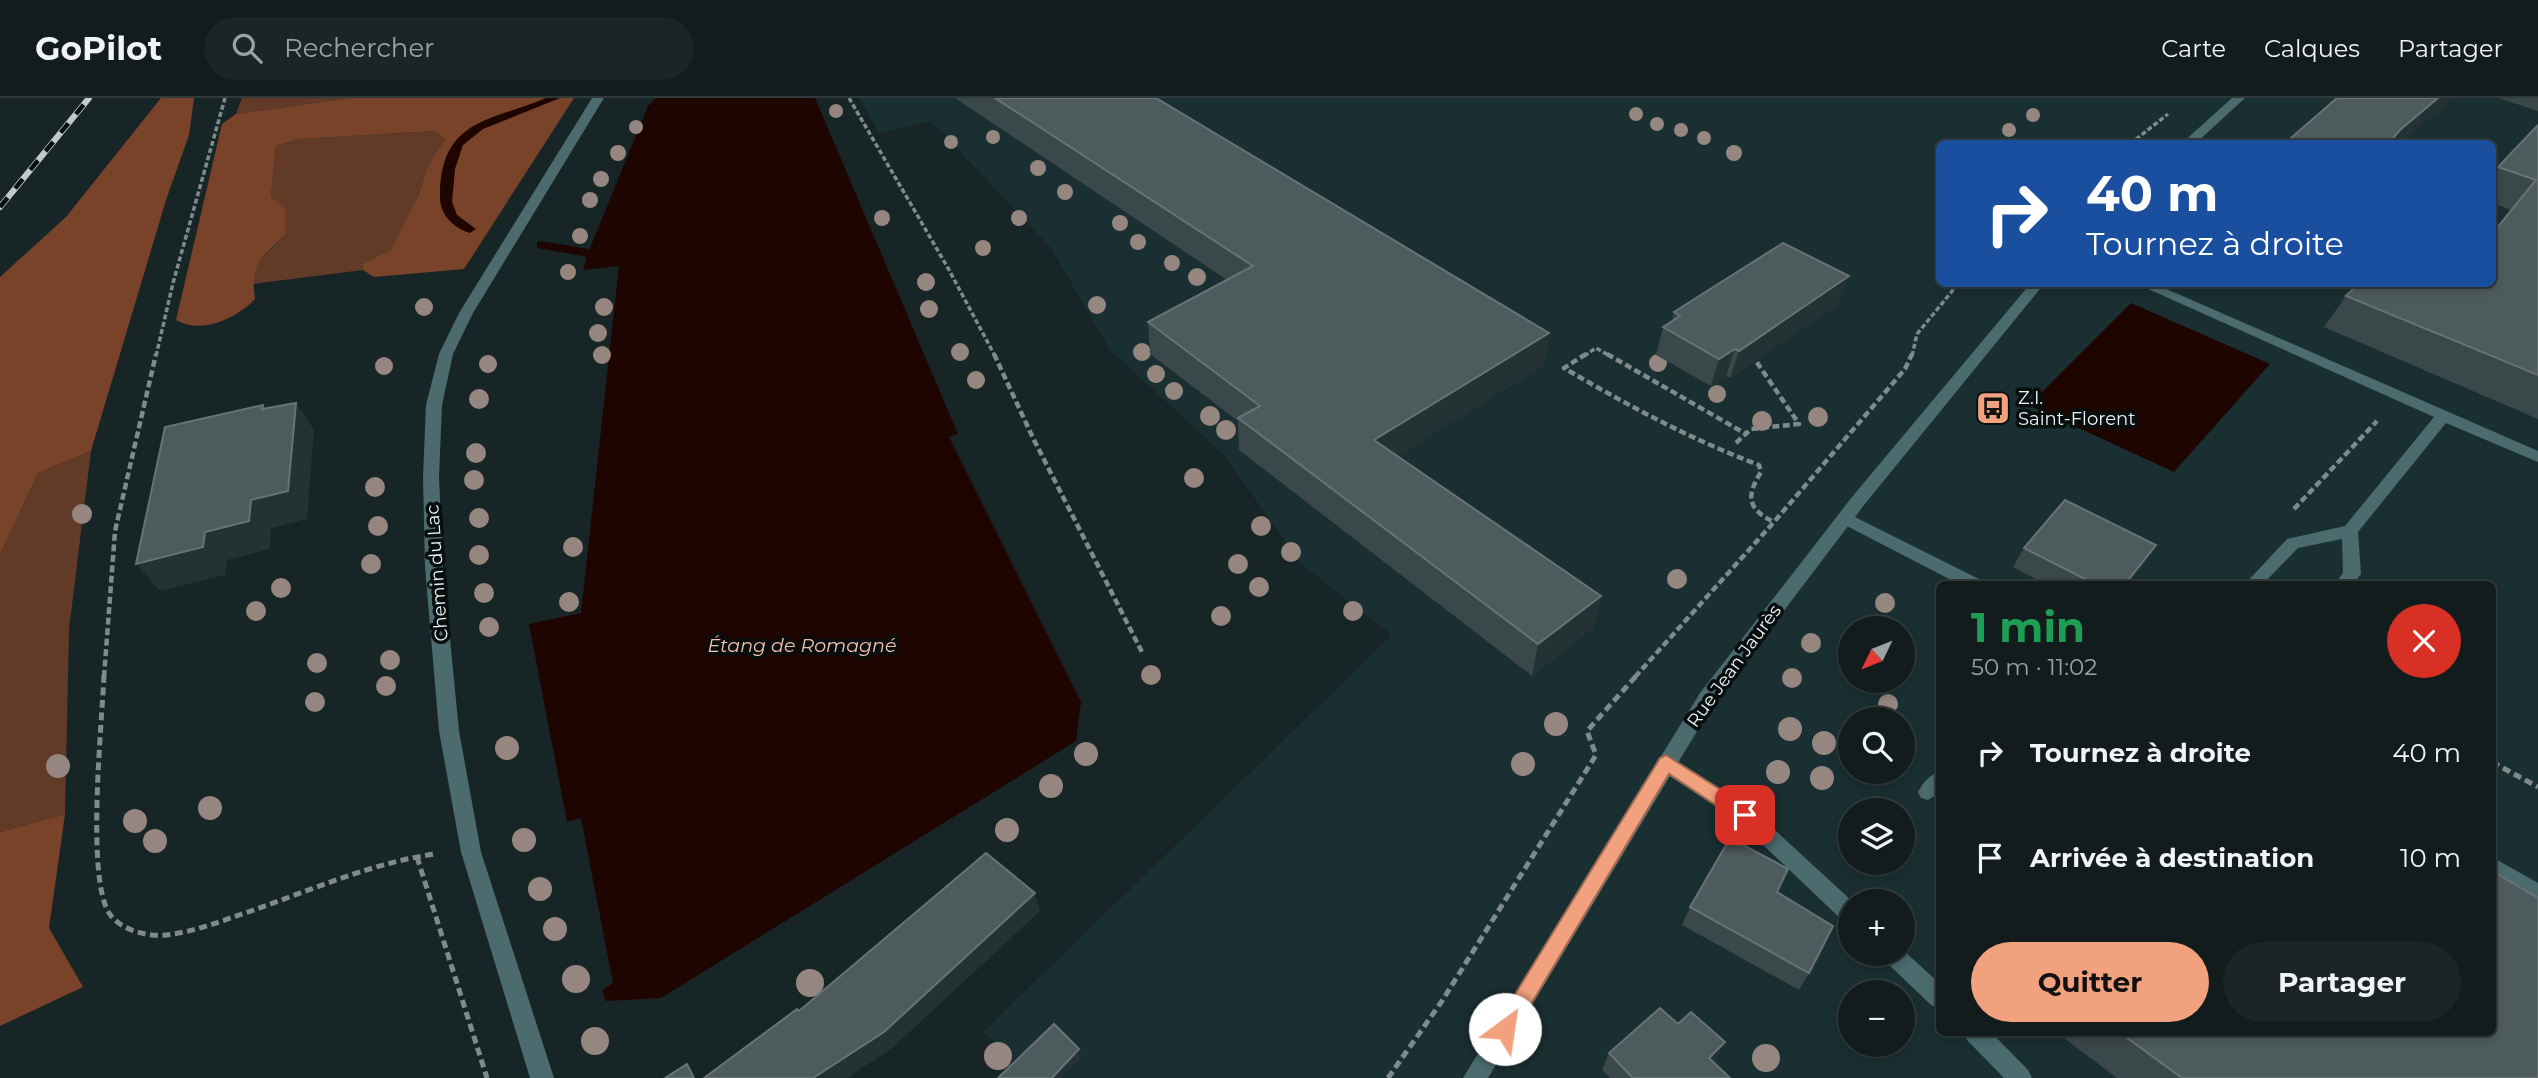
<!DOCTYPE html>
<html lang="fr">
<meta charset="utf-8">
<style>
:root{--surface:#121c1c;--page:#1b2525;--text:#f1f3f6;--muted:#9ca1a3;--line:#313a3b;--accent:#f1a17d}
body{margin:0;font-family:Montserrat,sans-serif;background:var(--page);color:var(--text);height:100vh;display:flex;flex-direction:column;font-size:26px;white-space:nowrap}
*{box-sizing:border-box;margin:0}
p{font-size:23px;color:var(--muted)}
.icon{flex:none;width:38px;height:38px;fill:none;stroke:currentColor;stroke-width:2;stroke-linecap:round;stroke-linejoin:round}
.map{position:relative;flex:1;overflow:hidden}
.sheet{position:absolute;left:1936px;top:483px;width:560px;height:455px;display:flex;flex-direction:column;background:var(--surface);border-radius:10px;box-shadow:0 4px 10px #0003,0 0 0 2px var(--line)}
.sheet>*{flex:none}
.guide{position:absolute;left:1936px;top:42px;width:560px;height:147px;border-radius:10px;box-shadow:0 4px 10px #0003,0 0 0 2px var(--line);background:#1a4fa0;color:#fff;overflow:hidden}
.needle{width:46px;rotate:227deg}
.fabs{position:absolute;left:1838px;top:518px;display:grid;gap:14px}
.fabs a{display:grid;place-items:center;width:77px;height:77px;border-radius:50%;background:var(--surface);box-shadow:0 4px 10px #0003,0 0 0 2px var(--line);font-size:35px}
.pin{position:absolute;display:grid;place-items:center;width:60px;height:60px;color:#fff;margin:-30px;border-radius:14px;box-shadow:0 4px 10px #0006}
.me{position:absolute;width:77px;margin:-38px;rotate:31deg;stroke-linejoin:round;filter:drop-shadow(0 0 5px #0008)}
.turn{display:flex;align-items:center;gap:24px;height:147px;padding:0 35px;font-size:32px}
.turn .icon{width:91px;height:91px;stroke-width:2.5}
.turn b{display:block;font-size:49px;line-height:60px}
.round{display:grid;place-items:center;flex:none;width:74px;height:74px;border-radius:37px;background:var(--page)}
.headline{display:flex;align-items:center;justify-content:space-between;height:119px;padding:0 35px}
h1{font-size:42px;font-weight:700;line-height:52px;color:#1e9e55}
.primary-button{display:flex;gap:14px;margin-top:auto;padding:14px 35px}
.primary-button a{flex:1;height:80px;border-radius:42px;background:var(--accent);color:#111;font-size:28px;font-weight:700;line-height:80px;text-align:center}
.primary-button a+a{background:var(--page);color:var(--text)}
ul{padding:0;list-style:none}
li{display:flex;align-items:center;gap:21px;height:105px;padding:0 35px}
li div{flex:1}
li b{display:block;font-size:26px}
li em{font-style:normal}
header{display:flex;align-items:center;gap:42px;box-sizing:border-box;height:98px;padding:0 35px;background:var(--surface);border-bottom:2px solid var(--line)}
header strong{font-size:33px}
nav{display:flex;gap:38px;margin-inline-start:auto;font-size:24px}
.search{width:490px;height:63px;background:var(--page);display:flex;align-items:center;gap:18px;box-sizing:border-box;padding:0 24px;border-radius:38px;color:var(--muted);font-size:26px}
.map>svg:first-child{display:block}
.built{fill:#1a2f32;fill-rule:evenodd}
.green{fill:#623a28}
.forest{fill:#79432a}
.water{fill:#1e0500}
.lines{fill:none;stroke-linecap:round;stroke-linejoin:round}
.stream{fill:#1e0500;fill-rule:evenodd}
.path-far2{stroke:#7f8a8b;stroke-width:3.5;stroke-dasharray:5 2.5;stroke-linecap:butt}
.path-far1{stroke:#7f8a8b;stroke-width:4.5;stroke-dasharray:7 3.5;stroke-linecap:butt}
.path{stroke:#7f8a8b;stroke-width:5;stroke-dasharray:8 4.5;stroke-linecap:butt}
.service{fill:#4b6b6f;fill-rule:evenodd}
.minor{fill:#4b6b6f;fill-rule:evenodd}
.tertiary{fill:#4b6b6f;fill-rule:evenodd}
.rail-casing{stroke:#c0cacb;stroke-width:6}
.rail{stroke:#080d0e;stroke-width:4.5;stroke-dasharray:12;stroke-linecap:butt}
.tree{fill:#95877f}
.wall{fill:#3b484a}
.shaded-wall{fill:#253234}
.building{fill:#4e5b5c;stroke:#677374;stroke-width:2}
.route{fill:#f1a17d;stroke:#9d6951;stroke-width:2}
.labels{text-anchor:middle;stroke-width:7;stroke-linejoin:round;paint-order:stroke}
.poi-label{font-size:18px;fill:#ecf5f6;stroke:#080d0e;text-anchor:start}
.street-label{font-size:18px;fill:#ecf5f6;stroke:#080d0e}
.water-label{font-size:19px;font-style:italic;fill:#f6c1aa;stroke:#080d0e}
</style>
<header>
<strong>GoPilot</strong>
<div class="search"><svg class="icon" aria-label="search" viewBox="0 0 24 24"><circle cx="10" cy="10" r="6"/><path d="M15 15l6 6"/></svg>Rechercher</div>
<nav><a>Carte</a><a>Calques</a><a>Partager</a></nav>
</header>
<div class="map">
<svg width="2538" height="980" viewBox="0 0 2538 980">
<rect width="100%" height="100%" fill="#182526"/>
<path class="built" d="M 859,0 L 2538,0 L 2538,980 L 1033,980 L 983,934 L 1392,537 L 1300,465 L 1225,358 L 1110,252 L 1051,150 L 931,23 L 879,35 ZM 1939,46 L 2492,46 L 2492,186 L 1939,186 ZM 1939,486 L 2492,486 L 2492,934 L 1939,934 ZM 1850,530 L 1902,530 L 1902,583 L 1850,583 ZM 1850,621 L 1902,621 L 1902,674 L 1850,674 ZM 1850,712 L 1902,712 L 1902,765 L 1850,765 ZM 1850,803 L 1902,803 L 1902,856 L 1850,856 ZM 1850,894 L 1902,894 L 1902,947 L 1850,947 Z"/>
<path class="green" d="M 242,0 L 350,0 L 236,16 Z
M 435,33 L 445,41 L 427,69 L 419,96 L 391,153 L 362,166 L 363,172 L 253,186 L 256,166 L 285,137 L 271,99 L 276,48 L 300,41 Z
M 91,353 L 69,531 L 65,716 L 0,734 L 0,457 L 38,375 Z"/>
<path class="forest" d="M 161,0 L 194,0 L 189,37 L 166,102 L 91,353 L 38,375 L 0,457 L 0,179 L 66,119 Z
M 350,0 L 574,0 L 464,171 L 374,179 L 363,172 L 362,166 L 391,152 L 419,96 L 427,69 L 445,41 L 435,33 L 300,41 L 276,48 L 271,99 L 285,110 L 285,137 C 261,161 250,164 255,201 C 237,220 202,237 176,222 L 222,26 L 236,16 Z
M 65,716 L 49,830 L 83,889 L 0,928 L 0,734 Z"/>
<path class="water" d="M 656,0 L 815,0 L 958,336 L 949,339 L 1081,604 L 1076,643 L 661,900 L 606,903 L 602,892 L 613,885 L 581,720 L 567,724 L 529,526 L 581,515 L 619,168 L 583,172 L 588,155 L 648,8 Z
M 2131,205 L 2270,266 L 2174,374 L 2029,307 Z"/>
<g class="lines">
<path class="stream" d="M 546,0 L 560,0 L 483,31 L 463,47 L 455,71 L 452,104 L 457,117 L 476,131 L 470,135 C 454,130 441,118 440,101 C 439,21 489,24 546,0 Z
M 541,143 L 588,151 L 594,155 L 588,159 L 537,150 L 537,144 Z"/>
<path class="path-far2" d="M 849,0 L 948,170 L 995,258
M 2130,46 L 2168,16
M 156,258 L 173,185 L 225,0
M 1584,258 L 1596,250 L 1610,258
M 1912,258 L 1917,236 L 1958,186"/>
<path class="path-far1" d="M 994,256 L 1033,340 L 1143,556
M 1586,256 L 1564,270 C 1627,307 1690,341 1759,367 L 1761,374 C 1746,398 1747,411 1774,424
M 1607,256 L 1746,336
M 1736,345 L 1751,331 L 1799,326 L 1756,263
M 2294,411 L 2377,323
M 104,579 L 115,433 L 156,256
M 1635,579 L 1774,424 L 1905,271 L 1912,256"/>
<path class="path" d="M 104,577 C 102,626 86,778 109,815 C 120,832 147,839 166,837 C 194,834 221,823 248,814 C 309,793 371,765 435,756
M 2492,664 L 2538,689
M 417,759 L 487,980
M 1388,980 L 1442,903 L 1596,657 L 1587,633 L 1637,577"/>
<path class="service" d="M 2137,186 L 2155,186 L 2538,353 L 2538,364 L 2446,325 L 2358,434 L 2361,476 L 2353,486 L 2335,486 L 2343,475 L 2342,441 L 2298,450 L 2263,486 L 2245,486 L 2287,441 L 2345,428 L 2434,319 Z
M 1845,414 L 1979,481 L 1982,486 L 1959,486 L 1839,424 L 1837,420 Z
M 1666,657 L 1752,711 L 1852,803 L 1850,803 L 1850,824 L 1842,822 L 1738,723 L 1659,671 L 1656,665 L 1659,659 Z
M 1939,674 L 1939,695 L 1928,702 L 1921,700 L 1918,694 C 1923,685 1929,677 1939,674 Z
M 2492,759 L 2538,785 L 2538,805 L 2492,779 Z
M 1902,851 L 1939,885 L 1939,910 L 1931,907 L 1885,863 L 1882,856 L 1902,856 Z
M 1964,934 L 1991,934 L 2028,972 L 2032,980 L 2004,980 L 1967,942 Z"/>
<path class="minor" d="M 592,0 L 604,0 L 473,215 L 453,256 L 442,307 L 439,379 L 443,469 L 459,633 L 481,754 L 554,980 L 530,980 L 461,754 L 439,633 L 425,469 L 423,379 L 426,307 L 439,256 L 459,215 Z"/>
<path class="tertiary" d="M 2232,0 L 2245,0 L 2195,46 L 2181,46 Z
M 2030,186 L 2044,186 L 1864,407 L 1714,605 L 1488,980 L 1463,980 L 1700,595 L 1852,399 Z"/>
<g class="rail-casing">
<path id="rail" d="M 0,109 L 89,0"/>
</g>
<use href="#rail" class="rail"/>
</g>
<g class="tree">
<circle cx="836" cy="13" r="7"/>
<circle cx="1636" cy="16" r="7"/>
<circle cx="2033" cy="17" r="7"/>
<circle cx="1657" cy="26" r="7"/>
<circle cx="636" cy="29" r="7"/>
<circle cx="1681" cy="32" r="7"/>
<circle cx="2009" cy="32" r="7"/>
<circle cx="993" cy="39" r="7"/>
<circle cx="1704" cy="40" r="7"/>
<circle cx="951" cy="44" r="7"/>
<circle cx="618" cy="55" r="8"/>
<circle cx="1734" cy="55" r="8"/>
<circle cx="1038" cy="70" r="8"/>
<circle cx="601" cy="81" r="8"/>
<circle cx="1065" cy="94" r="8"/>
<circle cx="590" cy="102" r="8"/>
<circle cx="882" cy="120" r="8"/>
<circle cx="1019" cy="120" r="8"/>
<circle cx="1120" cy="125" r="8"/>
<circle cx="580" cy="138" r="8"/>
<circle cx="1138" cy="144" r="8"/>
<circle cx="983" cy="150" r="8"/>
<circle cx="1172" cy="165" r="8"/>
<circle cx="568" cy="174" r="8"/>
<circle cx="1197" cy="179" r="9"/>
<circle cx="926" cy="184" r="9"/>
<circle cx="1097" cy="207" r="9"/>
<circle cx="424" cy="209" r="9"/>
<circle cx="604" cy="209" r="9"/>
<circle cx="929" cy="211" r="9"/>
<circle cx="598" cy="235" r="9"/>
<circle cx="960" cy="254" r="9"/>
<circle cx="1142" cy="254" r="9"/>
<circle cx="602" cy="257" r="9"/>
<circle cx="1658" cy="265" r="9"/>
<circle cx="488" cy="266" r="9"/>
<circle cx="384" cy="268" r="9"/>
<circle cx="1156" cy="276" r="9"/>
<circle cx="976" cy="282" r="9"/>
<circle cx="1174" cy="293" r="9"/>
<circle cx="1717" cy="296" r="9"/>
<circle cx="479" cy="301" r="10"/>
<circle cx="1210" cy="318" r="10"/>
<circle cx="1818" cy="319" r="10"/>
<circle cx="1762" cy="323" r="10"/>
<circle cx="1226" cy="332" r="10"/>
<circle cx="476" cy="355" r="10"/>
<circle cx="1194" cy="380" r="10"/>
<circle cx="474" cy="382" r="10"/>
<circle cx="375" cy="389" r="10"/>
<circle cx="82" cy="416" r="10"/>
<circle cx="479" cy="420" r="10"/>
<circle cx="378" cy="428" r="10"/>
<circle cx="1261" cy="428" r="10"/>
<circle cx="573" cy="449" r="10"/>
<circle cx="1291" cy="454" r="10"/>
<circle cx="479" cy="457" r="10"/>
<circle cx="371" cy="466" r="10"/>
<circle cx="1238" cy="466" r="10"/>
<circle cx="1677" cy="481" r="10"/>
<circle cx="1259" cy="489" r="10"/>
<circle cx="281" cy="490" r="10"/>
<circle cx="484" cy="495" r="10"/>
<circle cx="569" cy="504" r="10"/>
<circle cx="1885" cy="505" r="10"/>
<circle cx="256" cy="513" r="10"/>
<circle cx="1353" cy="513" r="10"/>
<circle cx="1221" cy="518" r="10"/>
<circle cx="489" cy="529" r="10"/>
<circle cx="1811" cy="545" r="10"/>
<circle cx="390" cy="562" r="10"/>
<circle cx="317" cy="565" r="10"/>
<circle cx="1151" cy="577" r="10"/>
<circle cx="1792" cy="580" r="10"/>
<circle cx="386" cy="588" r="10"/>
<circle cx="315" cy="604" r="10"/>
<circle cx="1888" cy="606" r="10"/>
<circle cx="1556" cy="626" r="12"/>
<circle cx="1790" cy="631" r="12"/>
<circle cx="1824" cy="645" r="12"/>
<circle cx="507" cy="650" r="12"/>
<circle cx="1086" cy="656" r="12"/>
<circle cx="1523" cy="666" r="12"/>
<circle cx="58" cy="668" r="12"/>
<circle cx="1778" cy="674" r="12"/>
<circle cx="1822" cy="680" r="12"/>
<circle cx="1051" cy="688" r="12"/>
<circle cx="210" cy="710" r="12"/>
<circle cx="135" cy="723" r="12"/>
<circle cx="1007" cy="732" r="12"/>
<circle cx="524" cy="742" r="12"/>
<circle cx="155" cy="743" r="12"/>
<circle cx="540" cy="791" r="12"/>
<circle cx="555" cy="831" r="12"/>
<circle cx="576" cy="881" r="14"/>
<circle cx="810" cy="885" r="14"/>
<circle cx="595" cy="943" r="14"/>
<circle cx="998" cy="958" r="14"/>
<circle cx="1766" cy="960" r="14"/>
</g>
<path class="wall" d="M 955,0 L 1156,0 L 1549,235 L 1544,267 L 1397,358 L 1601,498 L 1593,530 L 1532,578 L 1239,352 L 1238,323 L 1150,256 L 1148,224 L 1227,182 Z
M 2499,0 L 2538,0 L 2538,13 Z
M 2538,27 L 2538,321 L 2324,229 L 2346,198 L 2492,186 L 2511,112 L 2492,105 L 2492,77 L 2498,69 Z
M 1839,205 L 1730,280 L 1726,278 L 1711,288 L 1656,257 L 1663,229 L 1672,223 L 1674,214 Z
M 2156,447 L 2143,467 L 2128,486 L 2045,486 L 2013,469 L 2024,450 Z
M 1777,794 L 1809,875 L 1799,892 L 1682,827 L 1690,809 Z
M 1939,838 L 1939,848 L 1934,844 Z
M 2056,934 L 2492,934 L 2538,980 L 2117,980 Z
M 1609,955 L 1716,961 L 1713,964 L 1730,980 L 1610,980 L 1602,972 Z"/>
<path class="shaded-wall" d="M 2438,0 L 2453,0 L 2401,46 L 2388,46 L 2400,32 Z
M 1849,178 L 1839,205 L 1730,280 L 1739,253 Z
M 1549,235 L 1544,267 L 1372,374 L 1374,342 Z
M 1735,251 L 1726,278 L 1711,288 L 1719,261 Z
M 296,305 L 314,332 L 307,421 L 271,430 L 270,451 L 227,462 L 225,477 L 160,493 L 136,466 L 205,434 Z
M 2156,447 L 2143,467 L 2128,486 L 2125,486 Z
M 1601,498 L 1593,530 L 1532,578 L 1538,546 Z
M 1035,795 L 1040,813 L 891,951 L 847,980 L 813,980 Z
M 1725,944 L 1716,961 L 1701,977 L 1709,960 Z
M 1079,951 L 1081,960 L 1062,980 L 1052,980 Z"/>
<path class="building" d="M 995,0 L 1156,0 L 1549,235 L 1374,342 L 1601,498 L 1538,546 L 1238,320 L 1260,308 L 1148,224 L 1253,168 Z
M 2337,0 L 2438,0 L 2400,32 L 2388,46 L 2284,46 Z
M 2538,27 L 2538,277 L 2346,198 L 2358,186 L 2492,186 L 2492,136 L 2536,82 L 2498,69 Z
M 1783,145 L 1849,178 L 1739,253 L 1735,251 L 1719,261 L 1663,229 L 1680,218 L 1674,214 Z
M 296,305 L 288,393 L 251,402 L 249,423 L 205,434 L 203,449 L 136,466 L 165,329 L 263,307 L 262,311 Z
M 2065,402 L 2156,447 L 2125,486 L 2095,486 L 2024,450 Z
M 1730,740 L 1788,771 L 1777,794 L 1833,828 L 1809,875 L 1690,809 Z
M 986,755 L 1035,795 L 884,934 L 813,980 L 704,980 L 797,911 L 799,913 Z
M 2492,773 L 2538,800 L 2538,980 L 2182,980 L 2119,934 L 2492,934 Z
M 1660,910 L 1678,926 L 1691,914 L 1725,944 L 1709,960 L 1730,980 L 1633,980 L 1609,955 Z
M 1054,926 L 1079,951 L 1052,980 L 998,980 Z
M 687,966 L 694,980 L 665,980 Z"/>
<path class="route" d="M 1666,657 L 1751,711 L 1754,717 L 1751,722 L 1745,724 L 1738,722 L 1669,676 L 1512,938 L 1505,940 L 1498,938 L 1495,931 L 1498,924 L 1660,660 Z"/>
<defs>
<g id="bus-square" transform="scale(1.75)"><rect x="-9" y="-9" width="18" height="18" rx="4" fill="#f1a17d" stroke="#080d0e"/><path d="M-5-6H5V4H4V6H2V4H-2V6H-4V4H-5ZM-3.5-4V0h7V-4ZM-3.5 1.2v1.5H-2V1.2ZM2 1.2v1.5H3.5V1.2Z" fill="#111"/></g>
</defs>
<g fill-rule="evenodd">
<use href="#bus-square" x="1993" y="310"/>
</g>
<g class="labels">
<g class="poi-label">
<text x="2018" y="306">Z.I.<tspan x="2018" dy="21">Saint-Florent</tspan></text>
</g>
<g class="street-label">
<text transform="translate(437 475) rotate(-94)" y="6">Chemin du Lac</text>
<text transform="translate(1734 568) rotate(-54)" y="6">Rue Jean Jaurès</text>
</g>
<g class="water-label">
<text x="802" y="554">Étang de Romagné</text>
</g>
</g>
</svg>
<div class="fabs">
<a><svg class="needle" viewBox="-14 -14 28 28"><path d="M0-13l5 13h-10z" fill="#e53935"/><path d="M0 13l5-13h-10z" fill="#9ca1a3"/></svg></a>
<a><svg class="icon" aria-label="search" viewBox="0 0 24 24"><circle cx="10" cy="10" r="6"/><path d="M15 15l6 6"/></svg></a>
<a><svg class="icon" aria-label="layers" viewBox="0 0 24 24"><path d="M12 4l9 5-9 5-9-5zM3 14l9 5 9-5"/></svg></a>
<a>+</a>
<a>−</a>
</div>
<div class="pin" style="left:1745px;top:717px;background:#d93025"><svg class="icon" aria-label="arrive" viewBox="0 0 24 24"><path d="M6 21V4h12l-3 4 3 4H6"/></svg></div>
<svg class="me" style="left:1505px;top:931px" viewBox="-20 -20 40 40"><circle r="19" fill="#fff"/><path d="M0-13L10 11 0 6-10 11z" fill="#f1a17d"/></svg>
<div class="guide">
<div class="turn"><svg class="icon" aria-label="right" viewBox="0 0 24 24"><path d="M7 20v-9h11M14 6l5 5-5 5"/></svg><div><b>40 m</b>Tournez à droite</div></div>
</div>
<section class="sheet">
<div class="headline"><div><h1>1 min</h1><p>50 m · 11:02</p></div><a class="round" style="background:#d93025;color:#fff"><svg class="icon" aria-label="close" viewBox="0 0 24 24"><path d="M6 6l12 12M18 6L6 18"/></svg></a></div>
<ul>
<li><svg class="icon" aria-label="right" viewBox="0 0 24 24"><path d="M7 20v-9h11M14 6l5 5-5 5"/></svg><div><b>Tournez à droite</b></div><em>40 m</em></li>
<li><svg class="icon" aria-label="arrive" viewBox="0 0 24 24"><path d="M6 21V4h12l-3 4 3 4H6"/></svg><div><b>Arrivée à destination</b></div><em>10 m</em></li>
</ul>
<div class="primary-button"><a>Quitter</a><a>Partager</a></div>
</section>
</div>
